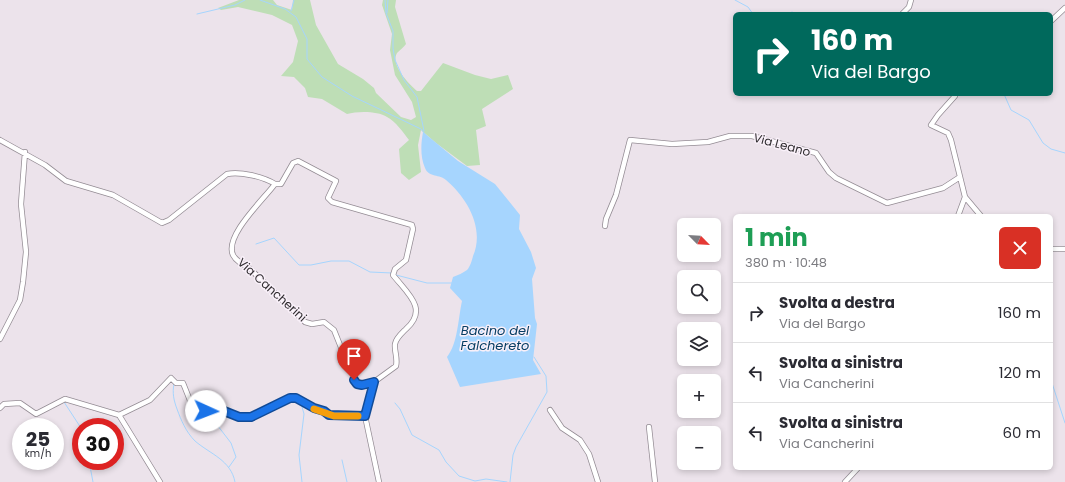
<!DOCTYPE html>
<html lang="it">
<meta charset="utf-8">
<style>
:root{--surface:#fff;--page:#f2f2f3;--text:#2b2b33;--muted:#7c7c81;--line:#e1e1e2}
body{margin:0;font-family:Poppins,sans-serif;background:var(--page);color:var(--text);height:100vh;display:flex;flex-direction:column;font-size:15px;white-space:nowrap}
*{box-sizing:border-box;margin:0}
p{font-size:13px;color:var(--muted)}
.icon{flex:none;width:22px;height:22px;fill:none;stroke:currentColor;stroke-width:2;stroke-linecap:round;stroke-linejoin:round}
.map{position:relative;flex:1;overflow:hidden}
.details{position:absolute;left:733px;top:214px;width:320px;height:256px;display:flex;flex-direction:column;background:var(--surface);border-radius:6px;box-shadow:0 2px 6px #0003}
.details>*{flex:none}
.top-card{position:absolute;left:733px;top:12px;width:320px;height:84px;border-radius:6px;box-shadow:0 2px 6px #0003;background:#00695c;color:#fff;overflow:hidden}
.needle{width:26px;rotate:114deg}
.buttons{position:absolute;left:677px;top:218px;display:grid;gap:8px}
.buttons a{display:grid;place-items:center;width:44px;height:44px;border-radius:6px;background:var(--surface);box-shadow:0 2px 6px #0003;font-size:20px}
.speed{position:absolute;left:12px;top:418px;display:flex;gap:8px;font-size:20px;font-weight:700;text-align:center}
.speed>*{display:grid;place-content:center;width:52px;height:52px;border-radius:50%;background:var(--surface);box-shadow:0 2px 6px #0003;line-height:1}
.speed small{font-size:10px;font-weight:400}
.speed .limit{border:6px solid #d22;background:#fff;color:#111}
.pin{position:absolute;display:grid;place-items:center;width:34px;height:34px;color:#fff;margin:-41px -17px;border-radius:50% 50% 50% 0;rotate:-45deg;box-shadow:0 0 4px #0007}
.pin .icon{rotate:45deg}
.me{position:absolute;width:44px;margin:-22px;rotate:92deg;stroke-linejoin:round;filter:drop-shadow(0 0 3px #0008)}
.turn{display:flex;align-items:center;gap:14px;height:84px;padding:0 12px;font-size:18px}
.turn .icon{width:52px;height:52px;stroke-width:2.5}
.turn b{display:block;font-size:28px;line-height:34px}
.round{display:grid;place-items:center;flex:none;width:42px;height:42px;border-radius:6px;background:var(--page)}
.overview{display:flex;align-items:center;justify-content:space-between;height:68px;padding:0 12px}
h1{font-size:24px;font-weight:700;line-height:30px;color:#1e9e55}
ul{padding:0;list-style:none}
li{display:flex;align-items:center;gap:12px;height:60px;padding:0 12px;border-top:1px solid var(--line)}
li div{flex:1}
li b{display:block;font-size:15px}
li em{font-style:normal}
.map>svg:first-child{display:block}
.green{fill:#bedeb6}
.water{fill:#a6d5fe}
.lines{fill:none;stroke-linecap:round;stroke-linejoin:round}
.stream{stroke:#a6d5fe;stroke-width:1}
.minor-casing{stroke:#948c94;stroke-width:6}
.minor{stroke:#fff;stroke-width:4.5}
.route-casing{stroke:#114b97;stroke-width:10}
.route{stroke:#1a73e8;stroke-width:7}
.slow{stroke:#f59e0b;stroke-width:7}
.labels{text-anchor:middle;stroke-width:3;stroke-linejoin:round;paint-order:stroke}
.street-label{font-size:12px;fill:#302d30;stroke:#f9f0f9}
.water-label{font-size:13px;font-style:italic;fill:#073e64;stroke:#f9f0f9}
</style>
<div class="map">
<svg width="1065" height="482" viewBox="0 0 1065 482">
<rect width="100%" height="100%" fill="#ece3eb"/>
<path class="green" d="M 239,0 L 273,0 L 277,5 L 292,10 L 293,0 L 310,0 L 316,25 L 338,64 L 363,79 L 374,88 L 376,93 L 401,117 L 411,120 L 416,117 L 412,102 L 395,75 L 390,50 L 392,34 L 382,5 L 383,0 L 396,0 L 395,7 L 406,44 C 404,47 400,50 397,53 C 390,65 409,84 417,91 L 421,91 L 443,63 L 475,75 L 491,79 L 508,75 L 513,89 L 482,109 L 486,126 L 476,130 L 480,165 L 467,166 L 436,143 L 421,130 L 418,145 L 421,172 L 409,180 L 401,173 L 399,149 L 409,140 C 403,132 396,122 387,117 C 378,111 358,111 347,114 L 322,99 L 308,97 L 305,88 L 294,77 L 281,76 L 293,62 L 298,41 L 292,25 L 272,15 L 238,7 L 221,10 L 218,8 Z"/>
<path class="water" d="M 423,132 L 458,161 L 495,184 L 520,215 L 519,229 L 531,252 L 536,268 L 532,279 L 535,318 L 537,324 L 533,360 L 541,374 L 460,387 L 447,357 C 458,343 458,319 462,301 L 450,288 L 453,277 C 458,275 463,273 467,270 C 470,267 472,260 473,256 C 485,228 467,198 446,180 C 440,174 429,178 425,168 C 420,157 421,143 423,132 Z"/>
<g class="lines">
<path class="stream" d="M 260,0 L 285,9 L 296,17 L 307,39 L 307,59 L 322,77 L 352,96 L 421,129 L 427,137
M 385,0 L 386,13 L 393,31 L 393,48 L 395,60 L 404,80 L 417,97 L 424,131
M 735,0 L 748,7 L 753,14
M 291,11 L 294,0
M 387,13 L 388,0
M 197,14 L 235,5 L 245,0
M 788,14 L 792,12 L 796,14
M 1004,94 L 1011,110 L 1029,120 L 1043,143 L 1051,149 L 1065,153
M 256,244 L 274,238 L 299,265 L 311,265 L 331,261 L 349,261 L 370,272 L 392,273
M 396,275 L 427,283 L 452,283
M 1051,380 L 1065,423
M 174,384 C 172,393 174,401 177,409 C 181,420 186,432 195,441 C 210,454 231,460 235,482
M 64,402 L 81,428
M 301,403 L 304,414 L 299,455 L 302,482
M 395,403 L 400,409 L 412,435 L 439,450 L 446,462 L 459,476 L 475,481 L 486,479 L 507,482
M 208,413 L 231,443 L 236,457 L 229,467
M 342,460 L 347,482
M 89,461 L 93,482
M 510,482 L 513,455 L 516,447 L 547,392 L 546,376 L 534,357"/>
<g class="minor-casing">
<path id="minor" d="M 902,14 L 909,7 L 911,0
M 1051,21 L 1065,8
M 955,94 L 955,96 L 938,115 L 931,125 L 948,133 L 951,140 L 965,197 L 958,216
M 0,140 L 45,165 L 66,181 L 113,195 L 162,223 L 169,220 L 227,174 C 240,171 264,177 275,184 C 264,199 224,236 233,255 C 236,261 242,264 248,267 L 305,322 L 312,324 L 324,322 L 334,330 L 342,350 L 350,362 L 357,384 L 362,385 L 374,382 L 365,416 L 379,482
M 275,184 L 281,184 L 293,163 L 298,161 L 336,181 L 328,198 L 332,202 L 412,225 L 413,229 L 406,260 L 395,269 L 393,275 C 407,293 429,309 406,329 C 402,333 396,338 395,344 C 394,351 398,358 396,366 L 374,382
M 965,197 L 981,216
M 605,226 L 606,219 L 616,195 L 630,140 L 672,144 L 708,142 L 730,136 L 752,136 L 816,153 L 829,172 L 836,178 L 887,203 L 943,188 L 960,177
M 1051,249 L 1065,249
M 0,339 L 20,300 L 23,282 L 26,252 L 21,204 L 25,152
M 0,408 L 4,404 L 20,403 L 36,414 L 65,399 L 119,415 L 150,400 L 171,378 L 176,383 L 183,383 L 193,408 L 197,414 L 214,407 L 239,417 L 251,417 L 290,398 L 296,398 L 314,408 L 324,411 L 329,415 L 365,416
M 550,410 L 562,428 L 580,440 L 589,454 L 598,482
M 119,415 L 160,482
M 649,427 L 655,482
M 845,482 L 858,468"/>
</g>
<use href="#minor" class="minor"/>
</g>
<g class="lines">
<g class="route-casing">
<path id="route" d="M 206,411 L 214,407 L 239,417 L 251,417 L 290,398 L 296,398 L 314,408 L 324,411 L 329,415 L 365,416 L 374,382 L 362,385 L 357,384 L 354,380"/>
</g>
<use href="#route" class="route"/>
<path class="slow" d="M 314,409 L 334,416 L 358,416"/>
</g>
<g class="labels">
<g class="street-label">
<text transform="translate(782 145) rotate(15)" y="4">Via Leano</text>
<text transform="translate(272 290) rotate(42)" y="4">Via Cancherini</text>
</g>
<g class="water-label">
<text x="495" y="335">Bacino del<tspan x="495" dy="15">Falchereto</tspan></text>
</g>
</g>
</svg>
<div class="buttons">
<a><svg class="needle" viewBox="-14 -14 28 28"><path d="M0-13l5 13h-10z" fill="#e53935"/><path d="M0 13l5-13h-10z" fill="#7c7c81"/></svg></a>
<a><svg class="icon" aria-label="search" viewBox="0 0 24 24"><circle cx="10" cy="10" r="6"/><path d="M15 15l6 6"/></svg></a>
<a><svg class="icon" aria-label="layers" viewBox="0 0 24 24"><path d="M12 4l9 5-9 5-9-5zM3 14l9 5 9-5"/></svg></a>
<a>+</a>
<a>−</a>
</div>
<div class="speed"><div>25<small>km/h</small></div><div class="limit">30</div></div>
<div class="pin" style="left:354px;top:380px;background:#d93025"><svg class="icon" aria-label="arrive" viewBox="0 0 24 24"><path d="M6 21V4h12l-3 4 3 4H6"/></svg></div>
<svg class="me" style="left:206px;top:411px" viewBox="-20 -20 40 40"><circle r="19" fill="#fff"/><path d="M0-13L10 11 0 6-10 11z" fill="#1a73e8"/></svg>
<div class="top-card">
<div class="turn"><svg class="icon" aria-label="right" viewBox="0 0 24 24"><path d="M7 20v-9h11M14 6l5 5-5 5"/></svg><div><b>160 m</b>Via del Bargo</div></div>
</div>
<section class="details">
<div class="overview"><div><h1>1 min</h1><p>380 m · 10:48</p></div><a class="round" style="background:#d93025;color:#fff"><svg class="icon" aria-label="close" viewBox="0 0 24 24"><path d="M6 6l12 12M18 6L6 18"/></svg></a></div>
<ul>
<li><svg class="icon" aria-label="right" viewBox="0 0 24 24"><path d="M7 20v-9h11M14 6l5 5-5 5"/></svg><div><b>Svolta a destra</b><p>Via del Bargo</p></div><em>160 m</em></li>
<li><svg class="icon" aria-label="left" viewBox="0 0 24 24"><path d="M17 20v-9H6M10 6l-5 5 5 5"/></svg><div><b>Svolta a sinistra</b><p>Via Cancherini</p></div><em>120 m</em></li>
<li><svg class="icon" aria-label="left" viewBox="0 0 24 24"><path d="M17 20v-9H6M10 6l-5 5 5 5"/></svg><div><b>Svolta a sinistra</b><p>Via Cancherini</p></div><em>60 m</em></li>
</ul>
</section>
</div>
